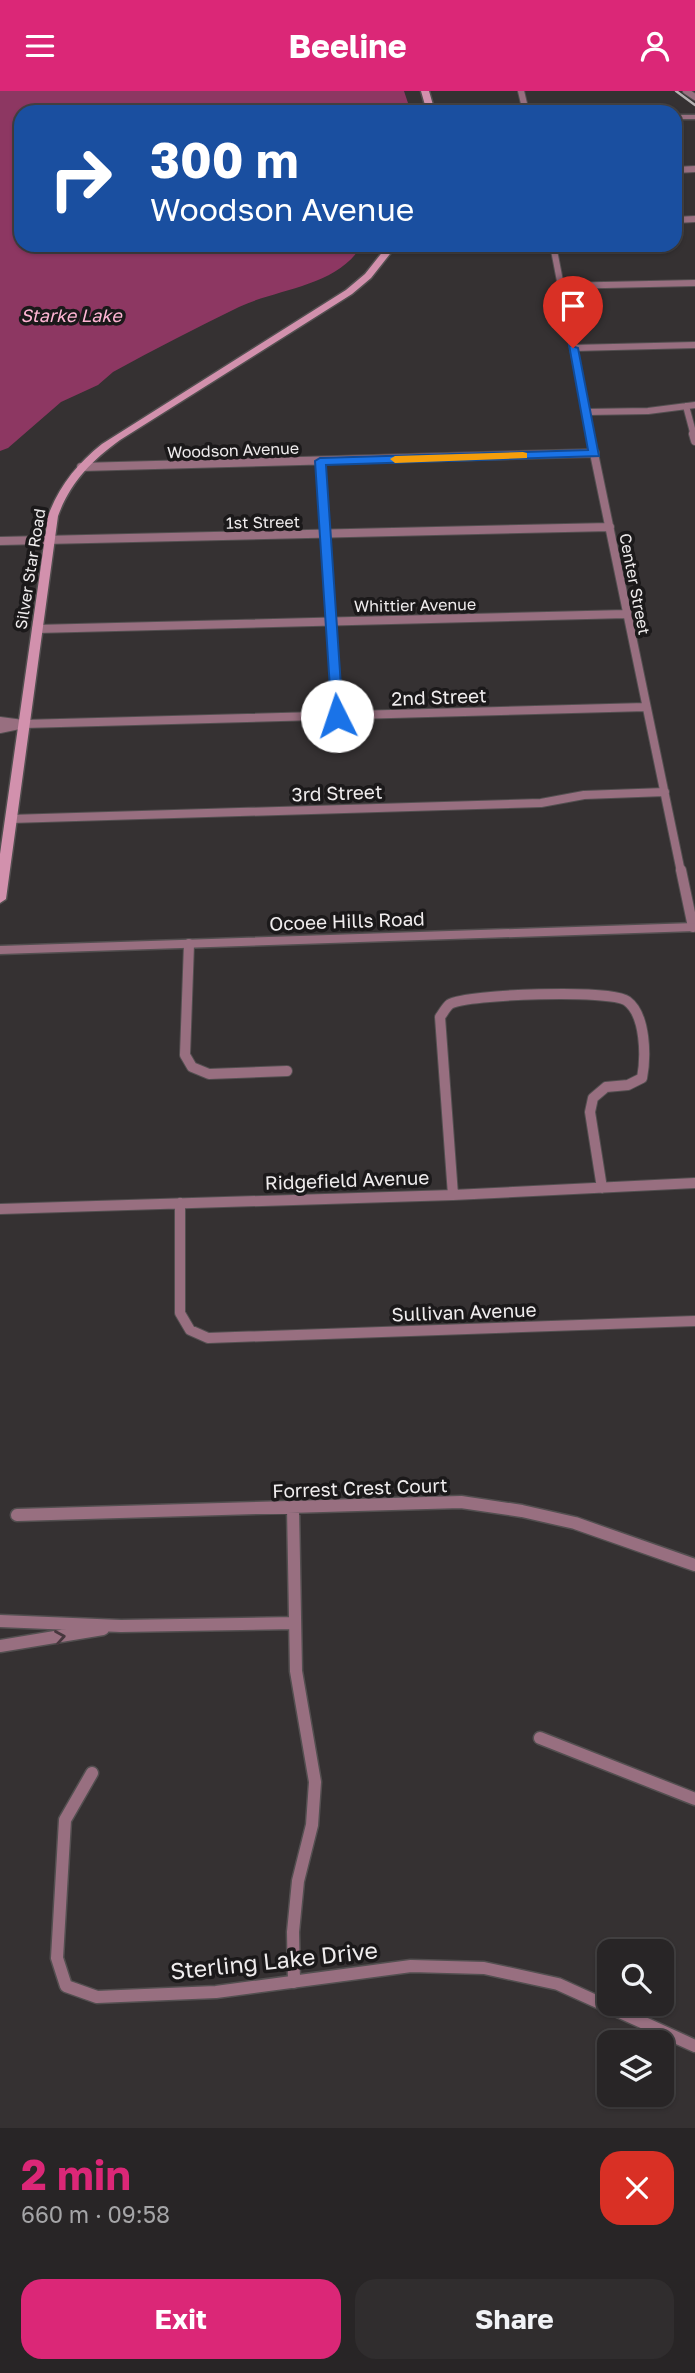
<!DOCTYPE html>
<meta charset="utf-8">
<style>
:root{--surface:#282526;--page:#302d2e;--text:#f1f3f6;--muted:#a5a5a7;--line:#444243;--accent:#db2777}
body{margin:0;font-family:"Golos Text",sans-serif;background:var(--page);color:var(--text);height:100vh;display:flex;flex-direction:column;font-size:26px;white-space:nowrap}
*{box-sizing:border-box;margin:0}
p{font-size:23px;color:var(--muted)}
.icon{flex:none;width:38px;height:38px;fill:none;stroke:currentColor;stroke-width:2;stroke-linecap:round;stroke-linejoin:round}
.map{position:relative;height:2037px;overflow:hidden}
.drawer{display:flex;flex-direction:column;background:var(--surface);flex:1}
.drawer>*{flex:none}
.banner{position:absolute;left:14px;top:14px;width:668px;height:147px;border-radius:21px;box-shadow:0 2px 5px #0004,0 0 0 2px var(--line);background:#1a4fa0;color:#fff;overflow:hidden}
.tools{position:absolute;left:597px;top:1848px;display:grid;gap:14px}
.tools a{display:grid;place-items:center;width:77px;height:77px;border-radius:14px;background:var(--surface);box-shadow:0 2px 5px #0004,0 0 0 2px var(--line);font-size:35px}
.pin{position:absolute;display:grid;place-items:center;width:60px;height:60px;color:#fff;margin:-72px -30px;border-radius:50% 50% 50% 0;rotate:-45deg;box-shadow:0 0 7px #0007}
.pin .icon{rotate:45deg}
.me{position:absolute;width:77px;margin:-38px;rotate:356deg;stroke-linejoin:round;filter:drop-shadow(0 0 5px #0008)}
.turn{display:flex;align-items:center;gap:24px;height:147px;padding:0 21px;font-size:32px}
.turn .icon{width:91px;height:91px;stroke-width:2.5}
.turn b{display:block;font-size:49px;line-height:60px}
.round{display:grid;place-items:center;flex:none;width:74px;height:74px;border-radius:21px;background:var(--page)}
.overview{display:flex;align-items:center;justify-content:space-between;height:119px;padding:0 21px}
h1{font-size:42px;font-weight:700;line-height:52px;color:var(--accent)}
.button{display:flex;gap:14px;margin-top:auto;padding:14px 21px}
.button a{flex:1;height:80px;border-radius:21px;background:var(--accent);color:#fff;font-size:28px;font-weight:700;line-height:80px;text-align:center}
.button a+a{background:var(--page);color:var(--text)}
header{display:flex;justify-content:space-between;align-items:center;height:91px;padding:0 21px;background:var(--accent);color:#fff;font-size:32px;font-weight:700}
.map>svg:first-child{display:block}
.water{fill:#8d3762}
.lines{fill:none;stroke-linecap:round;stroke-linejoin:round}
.minor-far3-casing{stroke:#534f50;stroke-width:8}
.minor-far2-casing{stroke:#534f50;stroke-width:10}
.minor-far1-casing{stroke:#534f50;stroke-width:12}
.minor-casing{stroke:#534f50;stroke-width:15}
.tertiary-casing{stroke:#534f50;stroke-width:3}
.secondary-casing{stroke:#534f50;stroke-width:3}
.minor-far3{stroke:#986f80;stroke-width:6}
.minor-far2{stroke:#986f80;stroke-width:8}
.minor-far1{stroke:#986f80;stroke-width:10}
.minor{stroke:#986f80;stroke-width:12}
.tertiary{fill:#986f80;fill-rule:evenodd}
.secondary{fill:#d291ad;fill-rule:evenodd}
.rail{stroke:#b5b1b2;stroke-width:2.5}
.oneway{stroke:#47373e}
.route{fill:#1a73e8;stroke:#114b97;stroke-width:2}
.slow{fill:#f59e0b}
.labels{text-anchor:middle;stroke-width:7;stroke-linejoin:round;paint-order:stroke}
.far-street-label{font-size:16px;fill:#efeced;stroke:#1b191a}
.far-water-label{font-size:18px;font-style:italic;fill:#feb5d4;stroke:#1b191a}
.street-label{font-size:19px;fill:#efeced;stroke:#1b191a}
.near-street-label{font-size:23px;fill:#efeced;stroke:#1b191a}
</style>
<header><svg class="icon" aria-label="menu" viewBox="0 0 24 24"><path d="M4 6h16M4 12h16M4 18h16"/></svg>Beeline<svg class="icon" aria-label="person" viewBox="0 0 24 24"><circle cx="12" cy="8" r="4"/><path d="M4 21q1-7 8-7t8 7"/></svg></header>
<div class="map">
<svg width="695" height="2037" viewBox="0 0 695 2037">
<rect width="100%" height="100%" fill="#353132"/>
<path class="water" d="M 0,0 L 404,0 L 411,21 L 21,21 L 21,154 L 362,154 C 337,196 279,197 239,216 C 196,237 155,258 113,281 L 98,294 L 61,311 L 8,357 L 0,360 Z"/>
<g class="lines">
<g class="minor-far3-casing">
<path id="minor-far3" d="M 521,0 L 526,21
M 686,0 L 695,6
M 676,79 L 695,78
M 676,129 L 695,128
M 553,154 L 590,345
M 559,195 L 695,192
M 573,257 L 695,254
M 686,315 L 694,345
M 586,321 L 648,320 L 695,314"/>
</g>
<g class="minor-far2-casing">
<path id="minor-far2" d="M 590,343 L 681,781
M 693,343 L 695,350
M 320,370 L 337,625
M 81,376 L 595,362
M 0,450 L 610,436
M 36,538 L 626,523
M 0,630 L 23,633 L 646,616
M 0,638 L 19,634
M 10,728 L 541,712 L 584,704 L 665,701"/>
</g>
<g class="minor-far1-casing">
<path id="minor-far1" d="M 681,779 L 693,836
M 189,853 L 185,964 L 192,976 L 209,983 L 287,980
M 453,1104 L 440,926 C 443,922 446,916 450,913 C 468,903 611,898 627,910 C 646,924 646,966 642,987 L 628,994 L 606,996 L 593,1007 L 590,1021 L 602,1097
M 180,1112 L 180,1222 L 190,1239 L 208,1247 L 695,1230
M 0,1118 L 453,1104 L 695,1092"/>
</g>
<g class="minor-casing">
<path id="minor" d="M 293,1417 L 296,1580 L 315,1691 L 312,1734 L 298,1790 L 293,1841 L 294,1891
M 17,1424 L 461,1411 L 522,1420 L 575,1432 L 695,1474
M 0,1530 L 121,1535 L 295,1532
M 0,1555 L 103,1538
M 540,1647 L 695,1708
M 92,1682 L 65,1729 L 57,1867 L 66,1895 L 97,1906 L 216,1901 L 411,1875 L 484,1877 L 558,1893 L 695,1955"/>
</g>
<g class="tertiary-casing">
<path id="tertiary" d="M 676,24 L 695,24 L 695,28 L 676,28 Z
M 695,832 L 695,840 L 0,863 L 0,855 Z"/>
</g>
<g class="secondary-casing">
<path id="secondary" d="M 421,0 L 429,0 L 435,21 L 427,21 Z
M 388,154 L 397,154 L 371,187 L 352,203 L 120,349 C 91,370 70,392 58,425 L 6,808 L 0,812 L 0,763 L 48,425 C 59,395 77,373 102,353 L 346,199 L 365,183 Z"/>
</g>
<use href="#minor-far3" class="minor-far3"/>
<use href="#minor-far2" class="minor-far2"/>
<use href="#minor-far1" class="minor-far1"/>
<use href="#minor" class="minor"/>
<use href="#tertiary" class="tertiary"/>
<use href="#secondary" class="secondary"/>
<path class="rail" d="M 676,0 L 695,14"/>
</g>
<defs><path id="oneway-chevron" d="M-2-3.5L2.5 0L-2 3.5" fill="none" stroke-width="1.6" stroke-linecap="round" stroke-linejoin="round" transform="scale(1.75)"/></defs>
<use class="oneway" href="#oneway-chevron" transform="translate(60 1546) rotate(-10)"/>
<path class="route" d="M 569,254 L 578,257 L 599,365 L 326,374 L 343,625 L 342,628 L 332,628 L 315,370 L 320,367 L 588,359 Z"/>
<path class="slow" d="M 523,361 L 527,362 L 527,367 L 395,372 L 390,368 L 395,365 Z"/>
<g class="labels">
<g class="far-street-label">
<text transform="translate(233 359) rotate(-2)" y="6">Woodson Avenue</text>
<text transform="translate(263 431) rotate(-1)" y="6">1st Street</text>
<text transform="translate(30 478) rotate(-81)" y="6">Silver Star Road</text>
<text transform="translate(635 493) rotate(79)" y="6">Center Street</text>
<text transform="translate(415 514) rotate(-1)" y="6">Whittier Avenue</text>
</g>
<g class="far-water-label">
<text x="71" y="231">Starke Lake</text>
</g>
<g class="street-label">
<text transform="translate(439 606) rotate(-2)" y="7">2nd Street</text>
<text transform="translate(337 702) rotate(-2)" y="7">3rd Street</text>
<text transform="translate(347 830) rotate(-2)" y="7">Ocoee Hills Road</text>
<text transform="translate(347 1089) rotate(-2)" y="7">Ridgefield Avenue</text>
<text transform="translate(464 1221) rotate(-2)" y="7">Sullivan Avenue</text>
<text transform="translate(360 1397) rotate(-2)" y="7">Forrest Crest Court</text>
</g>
<g class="near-street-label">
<text transform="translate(274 1870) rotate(-6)" y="8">Sterling Lake Drive</text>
</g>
</g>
</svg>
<div class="tools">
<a><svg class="icon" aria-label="search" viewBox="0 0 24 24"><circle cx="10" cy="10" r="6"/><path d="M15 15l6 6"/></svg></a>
<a><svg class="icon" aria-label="layers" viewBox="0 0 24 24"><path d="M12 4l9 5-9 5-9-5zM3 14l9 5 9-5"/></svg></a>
</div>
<div class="pin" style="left:573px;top:257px;background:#d93025"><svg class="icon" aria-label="arrive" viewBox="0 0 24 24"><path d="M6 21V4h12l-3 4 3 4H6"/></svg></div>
<svg class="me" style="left:337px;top:625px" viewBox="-20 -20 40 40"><circle r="19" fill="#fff"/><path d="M0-13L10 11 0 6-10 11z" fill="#1a73e8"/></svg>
<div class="banner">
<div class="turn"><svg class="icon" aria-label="right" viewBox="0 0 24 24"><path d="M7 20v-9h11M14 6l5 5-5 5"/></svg><div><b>300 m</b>Woodson Avenue</div></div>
</div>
</div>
<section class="drawer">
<div class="overview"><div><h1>2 min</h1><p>660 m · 09:58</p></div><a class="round" style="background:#d93025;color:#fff"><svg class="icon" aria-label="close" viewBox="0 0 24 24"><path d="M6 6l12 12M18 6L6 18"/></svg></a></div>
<div class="button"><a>Exit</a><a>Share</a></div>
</section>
